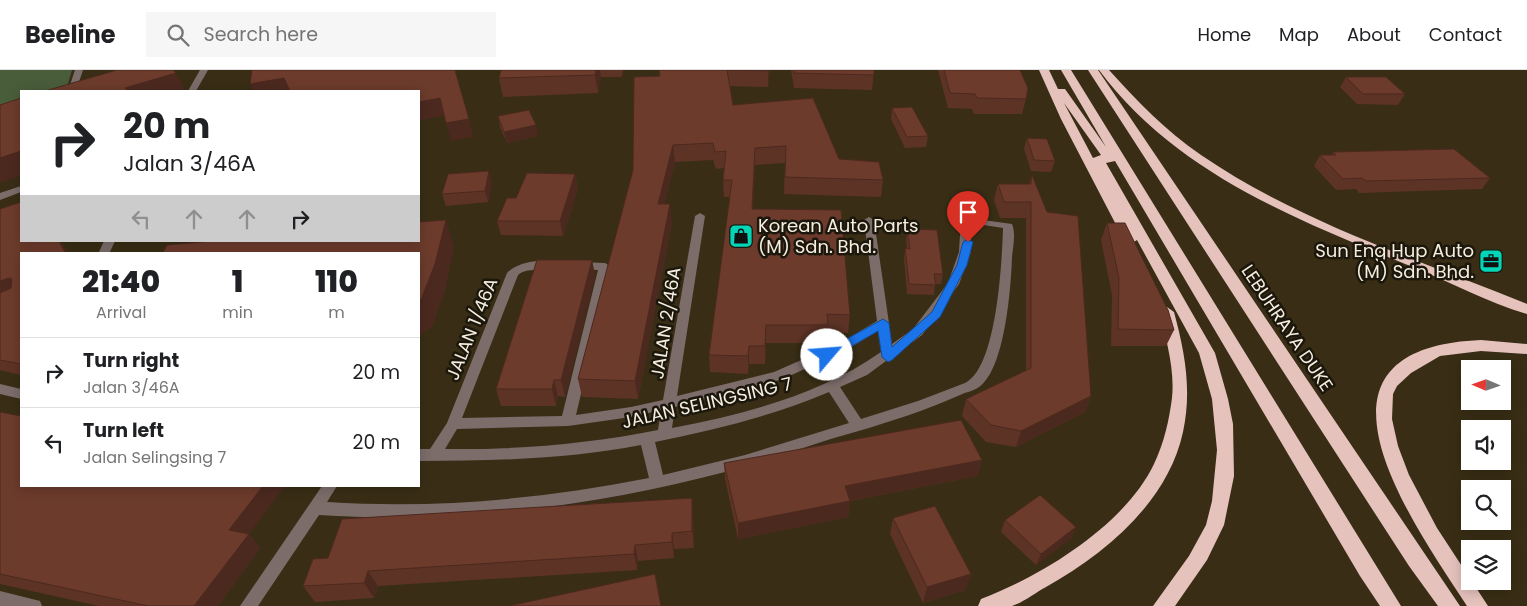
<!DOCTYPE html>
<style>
:root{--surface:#fff;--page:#f6f6f6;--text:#202124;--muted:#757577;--line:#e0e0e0}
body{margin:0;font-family:Poppins,sans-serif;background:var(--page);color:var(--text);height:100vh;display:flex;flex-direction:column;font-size:19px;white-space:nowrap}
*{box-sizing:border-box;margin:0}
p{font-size:16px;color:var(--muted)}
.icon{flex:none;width:28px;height:28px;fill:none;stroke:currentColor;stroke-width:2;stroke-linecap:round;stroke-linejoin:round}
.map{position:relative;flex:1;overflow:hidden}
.side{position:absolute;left:20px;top:182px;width:400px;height:235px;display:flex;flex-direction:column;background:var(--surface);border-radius:0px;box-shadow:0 2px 12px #0003}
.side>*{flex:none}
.banner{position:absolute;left:20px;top:20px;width:400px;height:152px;border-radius:0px;box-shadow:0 2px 12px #0003;background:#fff;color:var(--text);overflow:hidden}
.needle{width:32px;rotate:272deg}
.fabs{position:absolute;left:1461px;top:290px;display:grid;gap:10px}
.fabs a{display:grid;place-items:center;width:50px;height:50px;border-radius:0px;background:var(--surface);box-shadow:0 2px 12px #0003;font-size:25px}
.pin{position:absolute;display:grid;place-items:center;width:42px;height:42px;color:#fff;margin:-51px -21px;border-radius:50% 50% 50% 0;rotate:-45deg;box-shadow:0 0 5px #0007}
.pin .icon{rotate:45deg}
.me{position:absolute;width:55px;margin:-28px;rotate:63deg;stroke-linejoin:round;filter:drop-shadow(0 0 4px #0008)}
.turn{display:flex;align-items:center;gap:18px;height:105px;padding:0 20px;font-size:22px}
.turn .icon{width:65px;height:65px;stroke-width:2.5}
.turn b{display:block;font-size:35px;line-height:42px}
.lanes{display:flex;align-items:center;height:48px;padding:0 20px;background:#0003;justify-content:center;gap:25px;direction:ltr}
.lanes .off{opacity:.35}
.eta{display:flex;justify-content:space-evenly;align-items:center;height:85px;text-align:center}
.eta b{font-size:30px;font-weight:800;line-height:35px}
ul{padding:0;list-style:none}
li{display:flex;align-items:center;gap:15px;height:70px;padding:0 20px;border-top:1px solid var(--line)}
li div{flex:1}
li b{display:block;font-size:19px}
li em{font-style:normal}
header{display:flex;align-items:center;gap:30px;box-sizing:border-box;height:70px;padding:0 25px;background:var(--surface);border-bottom:1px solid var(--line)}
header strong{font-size:24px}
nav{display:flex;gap:28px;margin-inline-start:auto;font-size:18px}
.search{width:350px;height:45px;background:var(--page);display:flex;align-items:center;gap:12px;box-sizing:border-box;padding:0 18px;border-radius:0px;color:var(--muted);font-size:19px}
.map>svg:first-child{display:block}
.green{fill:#495d3b}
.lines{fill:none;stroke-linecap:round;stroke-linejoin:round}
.street{fill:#7c6d6b;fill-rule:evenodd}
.highway{fill:#e6c2bd;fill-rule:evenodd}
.wall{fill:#5d3326}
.shaded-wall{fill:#4c291f}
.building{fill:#6c3b2c;stroke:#4c291f}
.route{fill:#1a73e8;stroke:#114b97}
.labels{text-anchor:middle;stroke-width:5;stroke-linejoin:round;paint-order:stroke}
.poi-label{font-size:18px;fill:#f5eedf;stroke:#1c170c;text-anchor:start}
.street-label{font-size:18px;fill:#f5eedf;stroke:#1c170c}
</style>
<header>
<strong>Beeline</strong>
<div class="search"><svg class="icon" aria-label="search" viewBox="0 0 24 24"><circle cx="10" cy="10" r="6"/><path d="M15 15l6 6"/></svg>Search here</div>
<nav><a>Home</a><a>Map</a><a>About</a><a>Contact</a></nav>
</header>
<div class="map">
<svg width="1527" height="536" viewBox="0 0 1527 536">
<rect width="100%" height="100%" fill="#392e15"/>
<path class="green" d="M 0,0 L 72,0 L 67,17 L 53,21 L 21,21 L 21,31 L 0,37 Z"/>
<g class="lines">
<path class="street" d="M 75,0 L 83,0 L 76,21 L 68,21 Z
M 200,0 L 208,0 L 196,21 L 188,21 Z
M 21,116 L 21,122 L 0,130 L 0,123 Z
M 700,143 L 705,146 L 677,326 L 774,302 L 840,273 L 877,251 L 864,150 L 869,147 L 874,150 L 892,274 L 913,259 L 948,213 L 959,182 L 961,147 L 1012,154 C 1016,163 1013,177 1012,187 C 1011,218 1005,299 979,317 C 974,321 966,322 960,325 C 926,340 890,352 855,362 C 811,374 769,391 725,402 C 591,437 456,454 319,445 L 258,536 L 240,536 L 322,416 L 337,416 L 327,432 C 436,439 542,429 649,408 L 641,375 C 568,389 493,391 419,391 L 419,379 L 430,379 L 447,353 L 507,203 C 516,192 547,186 557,196 C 548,205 530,195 518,205 L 462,348 L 562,346 L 598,200 L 572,199 L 570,196 L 572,193 L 576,192 L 605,193 L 611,197 L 576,345 L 631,337 L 663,330 L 695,146 ZM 971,153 L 1003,158 C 1002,191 997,298 965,313 L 918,331 L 861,349 L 840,317 L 867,305 L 886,291 L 893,290 L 894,286 L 922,265 L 959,214 L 971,182 ZM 878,261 L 881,282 C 820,325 744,344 672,358 L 675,337 L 783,309 L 848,279 ZM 829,322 L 849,353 L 745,385 L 663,405 L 655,372 C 714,360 773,346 829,322 ZM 661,340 L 658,360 C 588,374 516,380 445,379 L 457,359 L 568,356 L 631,347 Z
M 104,171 L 115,171 L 109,184 L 98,184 Z
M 0,314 L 21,319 L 21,329 L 0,324 Z
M 0,521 L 40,531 L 42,536 L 0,536 Z"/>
<path class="highway" d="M 1039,0 L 1049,0 L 1058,19 L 1065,19 L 1106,77 L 1061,0 L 1071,0 L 1401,536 L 1380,536 L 1360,506 L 1115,91 L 1106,93 L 1215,283 L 1228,329 L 1233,354 L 1234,406 L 1224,455 L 1207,490 L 1175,536 L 1153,536 L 1189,486 L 1206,455 L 1212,431 L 1217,380 L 1212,329 L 1199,283 L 1137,170 L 1131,174 L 1124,170 L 1061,49 ZM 1064,33 L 1101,85 L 1093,88 Z
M 1088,0 L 1098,0 L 1460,536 L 1438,536 L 1409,496 Z
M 1099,0 L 1109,0 C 1137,31 1166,61 1201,85 C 1299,152 1417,189 1527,234 L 1527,244 C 1489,233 1452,213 1415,198 C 1300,151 1176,104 1099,0 Z
M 1167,237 L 1174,242 C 1185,283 1192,320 1183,362 C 1168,432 1105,484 1046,517 C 1035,523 1024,532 1012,536 C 1002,536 988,536 978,536 L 981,529 C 1042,506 1125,455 1154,394 C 1164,373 1169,351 1172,328 C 1175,299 1166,270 1160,242 Z
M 1481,270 L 1527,274 L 1527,284 L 1481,281 L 1440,286 L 1411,303 L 1397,316 L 1393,324 L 1392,349 L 1398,376 L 1409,405 L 1437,458 L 1488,536 L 1467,536 C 1411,450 1287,278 1481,270 Z"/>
</g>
<path class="wall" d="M 501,0 L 623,0 L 622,7 L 601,7 L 598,23 L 503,27 L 499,8 Z
M 659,0 L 770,0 L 768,17 L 730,16 L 733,35 L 839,89 L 883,110 L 881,127 L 784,124 L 785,93 L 755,95 L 753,139 L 850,245 L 848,263 L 827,262 L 827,273 L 766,273 L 765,294 L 749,294 L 748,304 L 710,302 L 709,285 L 730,127 L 724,127 L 723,110 L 724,98 L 716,99 L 713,90 L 675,92 L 664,134 L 672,152 L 638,329 L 582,327 L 578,309 L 660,6 Z
M 791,0 L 874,0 L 872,20 L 794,18 Z
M 938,0 L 1020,0 L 1026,29 L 1022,44 L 974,44 L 972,39 L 948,38 Z
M 1346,7 L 1405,24 L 1398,35 L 1357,34 L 1340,17 Z
M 892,38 L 928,66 L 926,77 L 905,78 L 891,49 Z
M 498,46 L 538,66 L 507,73 L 500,57 Z
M 1027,68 L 1055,91 L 1051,102 L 1031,101 L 1024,79 Z
M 1333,82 L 1490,108 L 1482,119 L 1359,123 L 1356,119 L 1336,120 L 1314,96 L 1320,85 L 1332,85 Z
M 575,104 L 578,119 L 563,166 L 501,165 L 497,151 L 516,128 Z
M 1032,105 L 1091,326 L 1085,342 L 1016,377 L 986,372 L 962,346 L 966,329 L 1026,301 L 1026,148 L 1000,148 L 994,130 L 998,114 L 1029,114 Z
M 492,112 L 488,132 L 446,136 L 442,124 Z
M 0,139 L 21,171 L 61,171 L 68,184 L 21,184 L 21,305 L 0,300 Z
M 1107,153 L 1174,260 L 1166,276 L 1111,276 L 1112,225 L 1101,170 Z
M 907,159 L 943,204 L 941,214 L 935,214 L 934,225 L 907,224 L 904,189 L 905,178 L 907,178 L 906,169 Z
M 592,190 L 595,206 L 565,327 L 558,326 L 556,336 L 501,336 L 496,319 Z
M 0,342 L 249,464 L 260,478 L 218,536 L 99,536 L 0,514 Z
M 982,390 L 977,406 L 850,431 L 848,447 L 738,469 L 725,409 L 724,393 Z
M 692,428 L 693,444 L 694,478 L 674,479 L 674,488 L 638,491 L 637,500 L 378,516 L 374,528 L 315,532 L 303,516 L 328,488 Z
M 893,448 L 971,504 L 965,520 L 923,533 L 890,464 Z
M 1005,450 L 1076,457 L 1071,468 L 1036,495 L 1001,462 Z"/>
<path class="shaded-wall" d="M 596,0 L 600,0 L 601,7 L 598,23 L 595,5 Z
M 768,0 L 770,0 L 768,17 Z
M 176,3 L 185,21 L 127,21 L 125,18 Z
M 284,8 L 290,21 L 253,21 L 250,14 Z
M 440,28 L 445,45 L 419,51 L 419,32 Z
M 469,49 L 473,67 L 451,71 L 446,53 Z
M 536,55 L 538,66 L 507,73 L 504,62 Z
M 673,75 L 675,92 L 660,151 L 658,134 Z
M 755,78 L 755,95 L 752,156 L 752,139 Z
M 21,81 L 21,106 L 0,113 L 0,88 Z
M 489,101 L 492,112 L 488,132 L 485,121 Z
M 575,104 L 578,119 L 563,166 L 560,151 Z
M 670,134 L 672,152 L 638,329 L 635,311 Z
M 446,150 L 454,177 L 445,221 L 432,257 L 419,266 L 419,231 Z
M 59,171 L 61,171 L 68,184 L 66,184 Z
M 592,190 L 595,206 L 565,327 L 561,310 Z
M 9,208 L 20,221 L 0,229 L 0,211 Z
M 766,255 L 766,273 L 765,294 L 765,276 Z
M 749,276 L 749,294 L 748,304 L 748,286 Z
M 554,310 L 558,326 L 556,336 L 552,319 Z
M 1091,326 L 1085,342 L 1016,377 L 1021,361 Z
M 982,390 L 977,406 L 843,432 L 845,416 Z
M 263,416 L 285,416 L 249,464 L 260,478 L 218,536 L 194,536 L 229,460 Z
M 692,428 L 693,444 L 694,478 L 692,461 Z
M 850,431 L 848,447 L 738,469 L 738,453 Z
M 1076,457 L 1071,468 L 1036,495 L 1041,484 Z
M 672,463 L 674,479 L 674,488 L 672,472 Z
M 635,475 L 638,491 L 637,500 L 634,484 Z
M 368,501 L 378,516 L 374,528 L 364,513 Z
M 971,504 L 965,520 L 923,533 L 927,517 Z"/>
<path class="building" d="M 117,0 L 173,0 L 176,3 L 125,18 L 128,21 L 45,21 Z
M 252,0 L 455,0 L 469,49 L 446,53 L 440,28 L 419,32 L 419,21 L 290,21 L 284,8 L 250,14 Z
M 501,0 L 596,0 L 595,5 L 499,8 Z
M 659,0 L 768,0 L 768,1 L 727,0 L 733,35 L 813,28 L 839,89 L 879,92 L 883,110 L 785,107 L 786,76 L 755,78 L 752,139 L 841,140 L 850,245 L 827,244 L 828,255 L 766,255 L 765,276 L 749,276 L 748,286 L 709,285 L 732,110 L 723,110 L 726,81 L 715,82 L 713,73 L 673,75 L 658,134 L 670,134 L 635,311 L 578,309 L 633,100 L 634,7 L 660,6 Z
M 794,0 L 874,0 L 874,5 L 794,3 Z
M 944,0 L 1020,0 L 1028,18 L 1026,29 L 977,28 L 975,24 L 950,23 Z
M 1346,7 L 1386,7 L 1405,24 L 1363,24 Z
M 21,28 L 21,81 L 0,88 L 0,35 Z
M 912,37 L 928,66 L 907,67 L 892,38 Z
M 529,40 L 536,55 L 504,62 L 498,46 Z
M 1027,68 L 1047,69 L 1055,91 L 1034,90 Z
M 1454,79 L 1490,108 L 1366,111 L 1362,108 L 1343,109 L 1320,85 L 1336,85 L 1333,82 Z
M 489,101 L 485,121 L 442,124 L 448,104 Z
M 527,103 L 575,104 L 560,151 L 497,151 L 507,128 L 516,128 Z
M 1032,105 L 1047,142 L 1078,146 L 1091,326 L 1021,361 L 991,355 L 966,329 L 1031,298 L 1031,132 L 1004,132 L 998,114 L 1031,114 Z
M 21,132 L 21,171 L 59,171 L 66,184 L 21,184 L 21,294 L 0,290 L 0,223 L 11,218 L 12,209 L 9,208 L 0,211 L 0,139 Z
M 446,150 L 435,194 L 421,230 L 419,231 L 419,184 L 162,184 L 167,175 L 212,171 L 419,171 L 419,152 Z
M 1107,153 L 1125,153 L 1168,240 L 1174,260 L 1118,259 L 1119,208 Z
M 907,159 L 937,160 L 943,204 L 934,204 L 936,215 L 909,214 L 905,178 L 910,179 Z
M 537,190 L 592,190 L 561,310 L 554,310 L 552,319 L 496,319 Z
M 0,342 L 21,346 L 21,416 L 263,416 L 229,460 L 249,464 L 194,536 L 148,536 L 0,504 Z
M 961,350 L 982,390 L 845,416 L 850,431 L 738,453 L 724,393 Z
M 1040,425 L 1076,457 L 1041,484 L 1005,450 Z
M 692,428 L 692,461 L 672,463 L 672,472 L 635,475 L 634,484 L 368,501 L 364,513 L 303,516 L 313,489 L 328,488 L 342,449 Z
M 935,436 L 971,504 L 927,517 L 893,448 Z
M 655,504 L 661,536 L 509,536 Z"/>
<path class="route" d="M 968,169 L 973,172 L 967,195 L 940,247 L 892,290 L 888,292 L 882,287 L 878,261 L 831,288 L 823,288 L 823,282 L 883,249 L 889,253 L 892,277 L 932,242 L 957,195 L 963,172 Z"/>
<defs>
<g id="shop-square" transform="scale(1.25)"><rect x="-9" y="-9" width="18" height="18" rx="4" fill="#03d5b6" stroke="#1c170c"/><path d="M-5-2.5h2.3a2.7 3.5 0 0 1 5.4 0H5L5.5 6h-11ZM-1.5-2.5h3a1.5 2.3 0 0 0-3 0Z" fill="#111"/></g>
<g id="office-square" transform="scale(1.25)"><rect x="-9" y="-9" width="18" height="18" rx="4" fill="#03d5b6" stroke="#1c170c"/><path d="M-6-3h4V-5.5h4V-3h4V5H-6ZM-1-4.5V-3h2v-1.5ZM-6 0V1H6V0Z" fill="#111"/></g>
</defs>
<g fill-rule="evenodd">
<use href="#shop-square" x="741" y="166"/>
<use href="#office-square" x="1491" y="191"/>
</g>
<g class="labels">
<g class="poi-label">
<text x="758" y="162">Korean Auto Parts<tspan x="758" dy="21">(M) Sdn. Bhd.</tspan></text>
<text x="1474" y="187" text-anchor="end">Sun Eng Hup Auto<tspan x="1474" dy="21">(M) Sdn. Bhd.</tspan></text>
</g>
<g class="street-label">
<text transform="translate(666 253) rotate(-81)" y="6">JALAN 2/46A</text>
<text transform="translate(1287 258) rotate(56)" y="6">LEBUHRAYA DUKE</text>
<text transform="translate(472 259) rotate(-68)" y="6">JALAN 1/46A</text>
<text transform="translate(707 333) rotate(-13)" y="6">JALAN SELINGSING 7</text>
</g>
</g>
</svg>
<div class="fabs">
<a><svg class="needle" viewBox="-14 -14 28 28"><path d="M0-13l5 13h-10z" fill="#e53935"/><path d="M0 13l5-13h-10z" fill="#757577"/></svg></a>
<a><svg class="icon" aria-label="sound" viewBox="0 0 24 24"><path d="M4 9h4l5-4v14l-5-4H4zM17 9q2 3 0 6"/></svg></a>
<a><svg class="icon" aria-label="search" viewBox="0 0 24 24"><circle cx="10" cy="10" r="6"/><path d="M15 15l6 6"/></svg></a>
<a><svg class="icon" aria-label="layers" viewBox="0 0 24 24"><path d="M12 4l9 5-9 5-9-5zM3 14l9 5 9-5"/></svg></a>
</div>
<div class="pin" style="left:968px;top:172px;background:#d93025"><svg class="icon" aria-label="arrive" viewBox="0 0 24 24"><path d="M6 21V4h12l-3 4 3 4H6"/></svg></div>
<svg class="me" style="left:827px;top:285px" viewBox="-20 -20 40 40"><circle r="19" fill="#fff"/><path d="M0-13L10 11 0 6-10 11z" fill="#1a73e8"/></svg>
<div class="banner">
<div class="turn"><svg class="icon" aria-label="right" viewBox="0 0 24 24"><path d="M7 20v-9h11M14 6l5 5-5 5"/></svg><div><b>20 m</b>Jalan 3/46A</div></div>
<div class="lanes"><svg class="icon off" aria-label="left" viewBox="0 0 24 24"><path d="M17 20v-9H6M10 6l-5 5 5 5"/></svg><svg class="icon off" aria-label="ahead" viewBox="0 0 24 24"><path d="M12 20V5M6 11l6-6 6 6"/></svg><svg class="icon off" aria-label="ahead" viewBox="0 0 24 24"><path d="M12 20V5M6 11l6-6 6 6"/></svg><svg class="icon" aria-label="right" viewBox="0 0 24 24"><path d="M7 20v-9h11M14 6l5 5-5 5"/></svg></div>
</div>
<section class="side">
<div class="eta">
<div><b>21:40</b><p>Arrival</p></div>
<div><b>1</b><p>min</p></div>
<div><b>110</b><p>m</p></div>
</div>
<ul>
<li><svg class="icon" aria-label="right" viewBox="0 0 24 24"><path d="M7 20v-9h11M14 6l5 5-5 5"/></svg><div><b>Turn right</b><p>Jalan 3/46A</p></div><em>20 m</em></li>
<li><svg class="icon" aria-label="left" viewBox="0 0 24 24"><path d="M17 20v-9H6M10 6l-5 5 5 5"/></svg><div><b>Turn left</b><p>Jalan Selingsing 7</p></div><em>20 m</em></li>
</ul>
</section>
</div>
